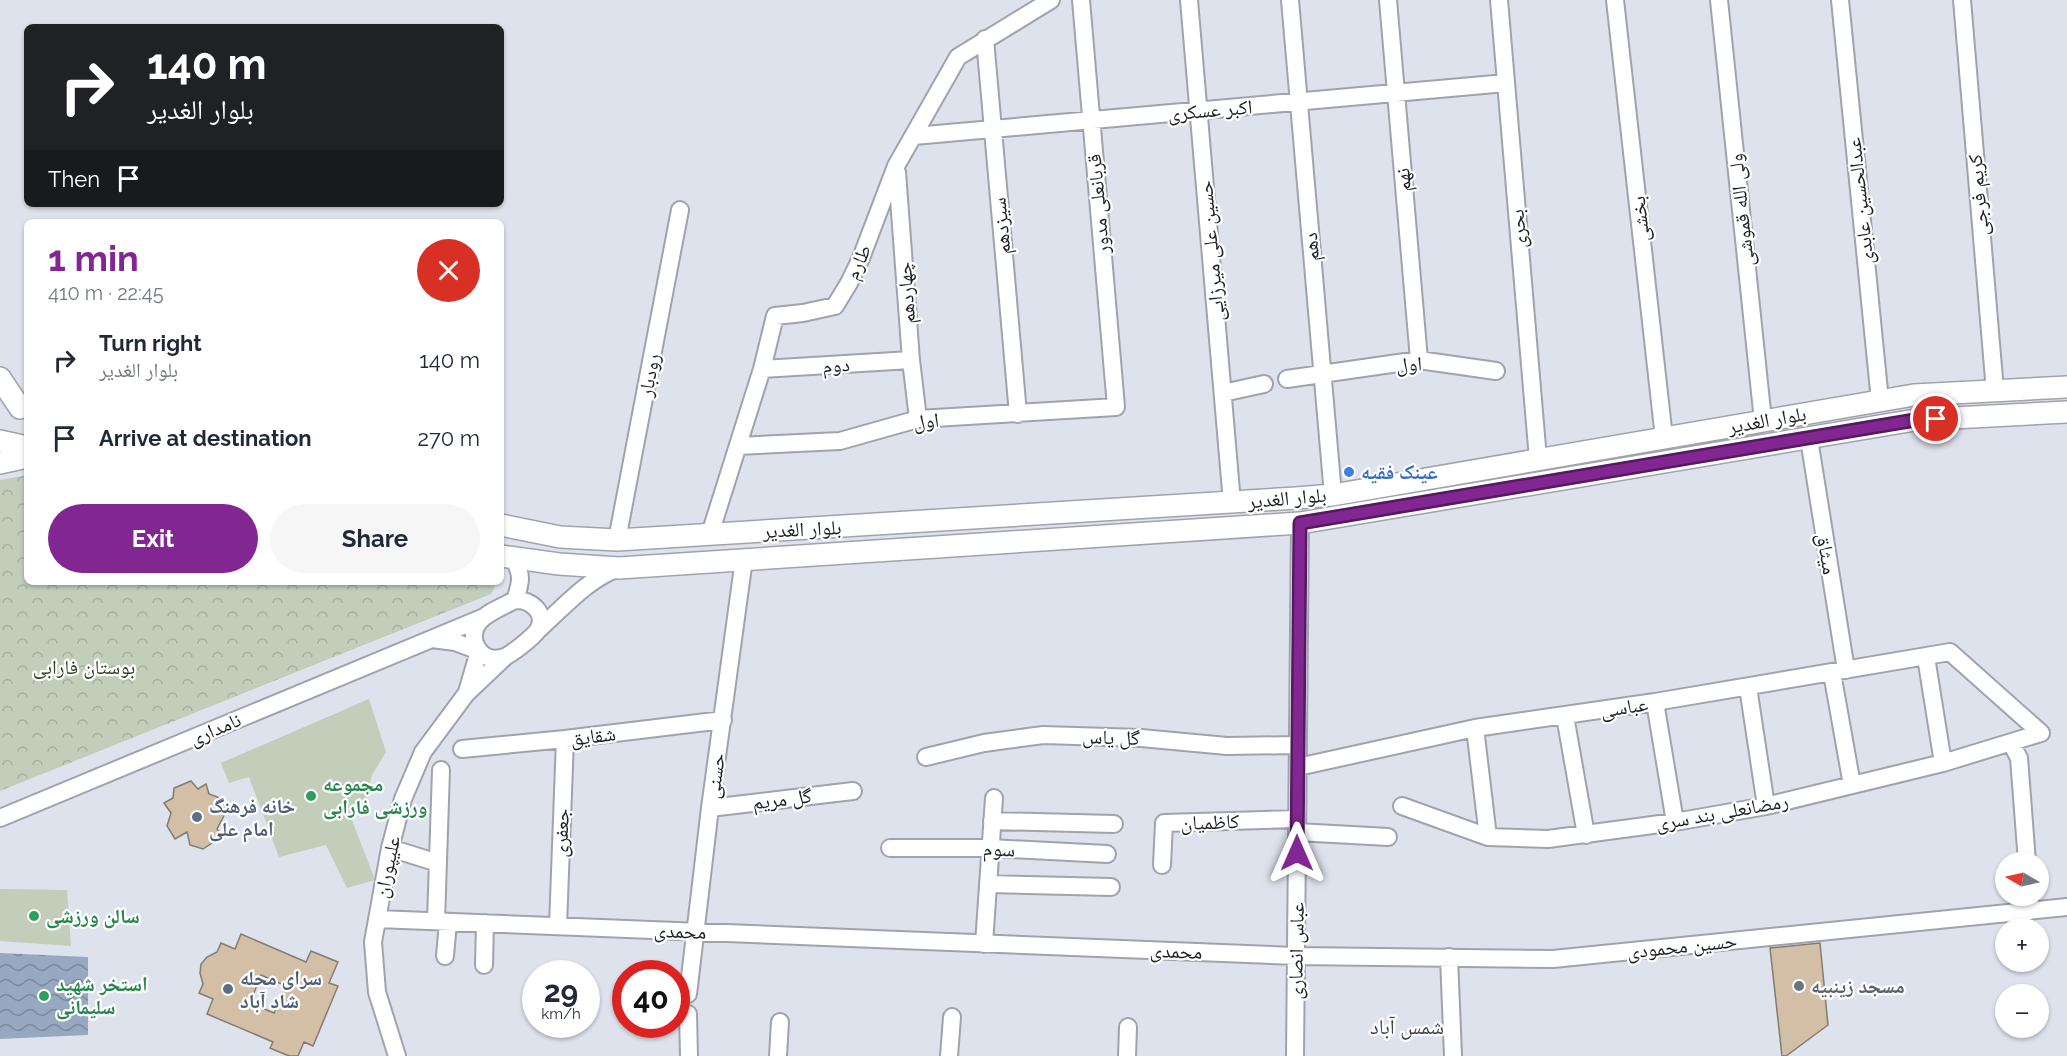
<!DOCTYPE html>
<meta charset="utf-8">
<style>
:root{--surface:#fff;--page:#f6f6f7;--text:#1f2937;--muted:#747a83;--accent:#822692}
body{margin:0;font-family:Raleway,"Noto Naskh Arabic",sans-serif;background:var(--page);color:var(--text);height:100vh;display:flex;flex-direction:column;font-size:22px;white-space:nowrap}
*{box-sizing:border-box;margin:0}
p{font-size:20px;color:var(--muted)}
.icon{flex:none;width:33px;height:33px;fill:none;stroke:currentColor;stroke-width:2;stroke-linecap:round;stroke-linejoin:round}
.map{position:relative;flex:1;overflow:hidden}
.drawer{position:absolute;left:24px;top:219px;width:480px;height:366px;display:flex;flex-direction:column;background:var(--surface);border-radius:9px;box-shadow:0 2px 4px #0004}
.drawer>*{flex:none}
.hud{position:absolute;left:24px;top:24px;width:480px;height:183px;border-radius:9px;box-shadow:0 2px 4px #0004;background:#202124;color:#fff;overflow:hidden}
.needle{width:39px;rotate:279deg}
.buttons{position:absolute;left:1995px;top:852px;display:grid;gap:12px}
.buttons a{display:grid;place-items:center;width:54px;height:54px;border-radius:50%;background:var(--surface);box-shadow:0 2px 4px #0004;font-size:30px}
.speed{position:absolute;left:522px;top:960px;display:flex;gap:12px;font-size:30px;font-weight:700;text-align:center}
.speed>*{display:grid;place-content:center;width:78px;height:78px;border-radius:50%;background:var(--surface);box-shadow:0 2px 4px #0004;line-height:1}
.speed small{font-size:15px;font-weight:400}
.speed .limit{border:9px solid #d22;background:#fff;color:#111}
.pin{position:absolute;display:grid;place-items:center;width:51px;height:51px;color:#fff;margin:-26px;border:3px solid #fff;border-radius:50%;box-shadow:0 2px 6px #0007}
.me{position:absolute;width:66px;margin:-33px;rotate:0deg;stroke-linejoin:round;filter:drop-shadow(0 0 4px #0008)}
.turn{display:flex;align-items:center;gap:21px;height:126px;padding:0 24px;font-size:27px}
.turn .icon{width:78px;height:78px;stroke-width:2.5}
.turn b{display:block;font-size:42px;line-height:51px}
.then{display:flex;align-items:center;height:57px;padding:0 24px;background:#0003;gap:12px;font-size:22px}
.round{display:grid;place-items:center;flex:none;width:63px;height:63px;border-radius:32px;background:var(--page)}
.overview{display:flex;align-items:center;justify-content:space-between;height:102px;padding:0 24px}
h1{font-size:36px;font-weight:700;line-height:45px;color:var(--accent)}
.cta{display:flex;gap:12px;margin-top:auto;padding:12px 24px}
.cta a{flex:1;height:69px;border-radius:36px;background:var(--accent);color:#fff;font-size:24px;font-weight:700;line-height:69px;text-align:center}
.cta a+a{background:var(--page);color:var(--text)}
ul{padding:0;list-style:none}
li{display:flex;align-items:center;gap:18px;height:78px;padding:0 24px}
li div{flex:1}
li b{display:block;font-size:22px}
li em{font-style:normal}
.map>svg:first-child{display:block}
.grass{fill:#c2cdba}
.forest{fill:url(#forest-crowns)}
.water{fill:url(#water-waves)}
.building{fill:#d3bea6;stroke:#837c73;stroke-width:1.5;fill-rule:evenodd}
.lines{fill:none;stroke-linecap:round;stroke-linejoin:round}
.minor-casing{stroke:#9fa3ad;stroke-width:20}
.major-casing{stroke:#9fa3ad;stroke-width:24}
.minor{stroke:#fff;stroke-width:16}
.major{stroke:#fff;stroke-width:21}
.route-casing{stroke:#54195f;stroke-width:15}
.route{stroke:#822692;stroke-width:10}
.shop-dot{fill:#3f7fe0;stroke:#fff;stroke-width:2}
.leisure-dot{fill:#2e9e5b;stroke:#fff;stroke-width:2}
.service-dot{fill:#5c6f8a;stroke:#fff;stroke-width:2}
.worship-dot{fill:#6b7280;stroke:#fff;stroke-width:2}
.labels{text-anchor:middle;stroke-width:4.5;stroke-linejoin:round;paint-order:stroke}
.street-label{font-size:20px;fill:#1e2023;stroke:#fff}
.shop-label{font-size:20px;font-weight:bold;fill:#366cbe;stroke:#fff;text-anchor:start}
.park-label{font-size:20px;fill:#2e441c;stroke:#fff}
.leisure-label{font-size:20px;font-weight:bold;fill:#27864d;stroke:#fff;text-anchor:start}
.service-label{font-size:20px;font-weight:bold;fill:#4e5e75;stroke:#fff;text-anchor:start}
.worship-label{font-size:20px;font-weight:bold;fill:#5b616d;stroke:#fff;text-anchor:start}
.neighbourhood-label{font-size:21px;fill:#40444c;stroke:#fff}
</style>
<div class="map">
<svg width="2067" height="1056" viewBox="0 0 2067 1056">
<defs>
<pattern id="forest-crowns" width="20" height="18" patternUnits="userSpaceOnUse" patternTransform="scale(1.5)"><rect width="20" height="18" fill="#c2cdba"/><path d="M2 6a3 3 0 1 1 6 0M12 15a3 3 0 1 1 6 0" fill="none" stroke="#a6b0a0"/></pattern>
<pattern id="water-waves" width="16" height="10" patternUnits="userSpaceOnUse" patternTransform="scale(1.5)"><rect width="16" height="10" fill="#97a9c1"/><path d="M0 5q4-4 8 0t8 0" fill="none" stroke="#7b899c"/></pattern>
</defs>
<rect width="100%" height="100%" fill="#dee2ec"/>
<path class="grass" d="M 369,699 L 386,752 L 372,775 L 364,810 L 350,815 L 375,880 L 347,888 L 326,845 L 279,857 L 249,777 L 229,783 L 221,763 Z
M 0,889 L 67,890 L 71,946 L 0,941 Z"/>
<path class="forest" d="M 27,475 L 27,582 L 489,582 L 496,584 L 491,594 L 0,791 L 0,480 Z"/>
<path class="water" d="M 0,953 L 88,957 L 88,1035 L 0,1039 Z"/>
<path class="building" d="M 191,781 L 198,789 L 206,784 L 209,794 L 223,799 L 228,808 L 217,829 L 219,832 L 212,843 L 203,849 L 190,845 L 187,832 L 175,839 L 167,826 L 171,813 L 164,803 L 173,798 L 174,788 Z
M 241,934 L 306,962 L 311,951 L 338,962 L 329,983 L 338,986 L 313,1046 L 304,1042 L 298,1056 L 289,1056 L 270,1048 L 273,1042 L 207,1014 L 213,999 L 199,993 L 203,984 L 200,973 L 201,964 L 207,957 L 217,952 L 221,943 L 235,949 ZM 261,975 L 286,986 L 274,1013 L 250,1003 Z
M 1820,943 L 1828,1025 L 1786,1056 L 1782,1056 L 1770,948 Z"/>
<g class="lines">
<g class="minor-casing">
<path id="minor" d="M 1189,0 L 1232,503
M 1290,0 L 1333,495
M 1388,0 L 1419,360
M 1499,0 L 1538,459
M 1615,0 L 1664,438
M 1719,0 L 1763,421
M 1840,0 L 1880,401
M 1962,0 L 1995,391
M 985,39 L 1018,414
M 914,136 L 1506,83
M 897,172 L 911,360 L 918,419
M 762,369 L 911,360
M 1287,379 L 1419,360 L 1496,371
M 1223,393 L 1264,384
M 1809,439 L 1846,670
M 738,446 L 840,441 L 918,419 L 1116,407 L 1081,0
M 710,534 L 762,369 L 775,316 L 803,313 L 835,306 L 849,283 L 861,258 L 896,166 L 958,57 L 1051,0
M 617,540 L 680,210
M 513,558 C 523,575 521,582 515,600
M 515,600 C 530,599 548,613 538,630 C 533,637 509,657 501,658 C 480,663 466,638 479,622 C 487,612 504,606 515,600 Z
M 537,631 C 562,609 587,579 619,568
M 432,639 L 455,642 L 479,651 L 467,692
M 1926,657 L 1943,763
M 1832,673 L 1852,785
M 1748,687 L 1766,806
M 1655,702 L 1675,822
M 1565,716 L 1586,835
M 1475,728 L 1488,837
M 2011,743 L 2019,758 L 2027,862
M 462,749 L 565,739 L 723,720
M 926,757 L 984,743 L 1043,735 L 1141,738 L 1227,746 L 1298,745
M 1298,767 L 1475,728 L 1655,702 L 1950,652 L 2041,733
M 1402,806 L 1488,837 L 1548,839 L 1675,822 L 1766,806 L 1943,763 L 2041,733
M 710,808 L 853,791
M 0,818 L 482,618
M 992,821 L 1114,824
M 1297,832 L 1388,837
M 390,848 L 438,863
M 890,848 L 990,848 L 1107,854
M 1162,865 L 1164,823 L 1297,819
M 988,884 L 1111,887
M 2029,896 L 2030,911
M 377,919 L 1296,956 L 1553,959 L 2067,907
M 436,921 L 441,770
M 558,926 L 565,739
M 984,944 L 994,798
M 445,956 L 448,922
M 1449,957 L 1453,1056
M 484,965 L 485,923
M 688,994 L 710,808 L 744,559
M 688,1014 L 689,1056
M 397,1056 L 377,992 L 373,942 L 390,848 L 403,799 L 423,752 L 466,694 L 505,657
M 778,1056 L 780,1022
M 949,1056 L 952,1017
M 1127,1056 L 1128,1027
M 1295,1056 L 1300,523"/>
</g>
<g class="major-casing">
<path id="major" d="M 0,378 L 20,408
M 0,441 L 27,447
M 0,463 L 27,457
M 501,525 L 560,537 L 617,540 L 1296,498 L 1333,495 L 1914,395 L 2067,387
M 501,556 L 559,564 L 619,568 L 1300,523 L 1915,420 L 2067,412"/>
</g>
<use href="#minor" class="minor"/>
<use href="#major" class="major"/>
</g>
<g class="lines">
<g class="route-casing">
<path id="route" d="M 1297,853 L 1300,523 L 1915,420 L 1936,419"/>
</g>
<use href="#route" class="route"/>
</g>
<circle class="shop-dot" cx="1349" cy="472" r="6"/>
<g class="leisure-dot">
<circle cx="311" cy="796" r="6"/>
<circle cx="34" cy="916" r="6"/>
<circle cx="44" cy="996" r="6"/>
</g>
<g class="service-dot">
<circle cx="197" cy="817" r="6"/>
<circle cx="228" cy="989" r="6"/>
</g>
<circle class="worship-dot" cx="1799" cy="986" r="6"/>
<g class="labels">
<g class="street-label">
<text transform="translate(1210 110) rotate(-5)" y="7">اکبر عسکری</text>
<text transform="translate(1403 180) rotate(-95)" y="7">نهم</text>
<text transform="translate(1978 195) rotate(-95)" y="7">کریم فرجی</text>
<text transform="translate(1860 201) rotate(-96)" y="7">عبدالحسین عابدی</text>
<text transform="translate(1098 204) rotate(-95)" y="7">قربانعلی مدور</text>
<text transform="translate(1741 210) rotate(-96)" y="7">ولی الله قموشی</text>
<text transform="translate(1640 219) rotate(-96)" y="7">بخشی</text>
<text transform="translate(1001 226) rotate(-95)" y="7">سیزدهم</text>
<text transform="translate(1518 229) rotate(-95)" y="7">بحری</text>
<text transform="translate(1311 247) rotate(-95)" y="7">دهم</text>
<text transform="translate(1211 251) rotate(-95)" y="7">حسین علی میرزایی</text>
<text transform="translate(858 262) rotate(-66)" y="7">طارم</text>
<text transform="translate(906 293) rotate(-94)" y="7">چهاردهم</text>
<text transform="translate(1409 364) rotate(-4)" y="7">اول</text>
<text transform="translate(836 365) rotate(-4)" y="7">دوم</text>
<text transform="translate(649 375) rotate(-79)" y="7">رودبار</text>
<text transform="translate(1767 420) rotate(-10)" y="7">بلوار الغدیر</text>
<text transform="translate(926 421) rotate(-7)" y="7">اول</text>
<text transform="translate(1287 498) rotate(-5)" y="7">بلوار الغدیر</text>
<text transform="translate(802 529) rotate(-3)" y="7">بلوار الغدیر</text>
<text transform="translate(1827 554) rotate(81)" y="7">میثاق</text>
<text transform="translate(1624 707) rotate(-9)" y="7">عباسی</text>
<text transform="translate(215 729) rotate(-23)" y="7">نامداری</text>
<text transform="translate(593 736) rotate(-7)" y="7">شقایق</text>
<text transform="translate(1111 737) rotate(2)" y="7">گل یاس</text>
<text transform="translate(715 776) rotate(-82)" y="7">حسنی</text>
<text transform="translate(782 799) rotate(-7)" y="7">گل مریم</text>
<text transform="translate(1722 812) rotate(-10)" y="7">رمضانعلی بند سری</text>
<text transform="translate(1210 822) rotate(-2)" y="7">کاظمیان</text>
<text transform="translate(561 833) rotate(-88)" y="7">جعفری</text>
<text transform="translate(999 849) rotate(2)" y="7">سوم</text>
<text transform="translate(387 867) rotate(-78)" y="7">علیپوران</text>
<text transform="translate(680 931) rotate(2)" y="7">محمدی</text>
<text transform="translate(1682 946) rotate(-6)" y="7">حسین محمودی</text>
<text transform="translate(1176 951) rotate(2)" y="7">محمدی</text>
<text transform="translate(1296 951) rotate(-89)" y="7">عباس انصاری</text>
</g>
<g class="shop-label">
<text x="1361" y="479">عینک فقیه</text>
</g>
<g class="park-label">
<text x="84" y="674">بوستان فارابی</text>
</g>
<g class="leisure-label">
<text x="323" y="791">مجموعه<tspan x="323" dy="23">ورزشی فارابی</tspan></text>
<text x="46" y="923">سالن ورزشی</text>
<text x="56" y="991">استخر شهید<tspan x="56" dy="23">سلیمانی</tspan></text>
</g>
<g class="service-label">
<text x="209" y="813">خانه فرهنگ<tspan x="209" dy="23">امام علی</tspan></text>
<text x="240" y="985">سرای محله<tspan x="240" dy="23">شاد آباد</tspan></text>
</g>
<g class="worship-label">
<text x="1811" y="993">مسجد زینبیه</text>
</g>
<g class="neighbourhood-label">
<text x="1407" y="1034">شمس آباد</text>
</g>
</g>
</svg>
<div class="buttons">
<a><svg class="needle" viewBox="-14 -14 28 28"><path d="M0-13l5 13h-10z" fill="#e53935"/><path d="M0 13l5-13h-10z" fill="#747a83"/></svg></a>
<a>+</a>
<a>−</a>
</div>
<div class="speed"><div>29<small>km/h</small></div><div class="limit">40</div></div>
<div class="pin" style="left:1936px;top:419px;background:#d93025"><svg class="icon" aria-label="arrive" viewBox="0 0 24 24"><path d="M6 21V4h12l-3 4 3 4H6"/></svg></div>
<svg class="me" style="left:1297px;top:853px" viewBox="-20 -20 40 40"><path d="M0-17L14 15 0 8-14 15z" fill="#822692" stroke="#fff" stroke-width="4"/></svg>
<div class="hud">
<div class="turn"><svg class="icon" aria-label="right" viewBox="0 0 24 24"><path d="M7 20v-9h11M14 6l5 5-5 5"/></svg><div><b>140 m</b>بلوار الغدیر</div></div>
<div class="then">Then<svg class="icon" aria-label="arrive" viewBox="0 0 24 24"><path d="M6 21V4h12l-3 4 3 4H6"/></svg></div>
</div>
<section class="drawer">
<div class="overview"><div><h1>1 min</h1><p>410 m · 22:45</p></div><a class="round" style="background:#d93025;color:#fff"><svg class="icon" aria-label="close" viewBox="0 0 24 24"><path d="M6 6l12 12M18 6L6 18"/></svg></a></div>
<ul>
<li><svg class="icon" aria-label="right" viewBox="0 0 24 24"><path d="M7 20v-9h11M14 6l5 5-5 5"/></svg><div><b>Turn right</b><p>بلوار الغدیر</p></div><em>140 m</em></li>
<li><svg class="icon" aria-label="arrive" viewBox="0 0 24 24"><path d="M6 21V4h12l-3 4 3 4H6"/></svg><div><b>Arrive at destination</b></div><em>270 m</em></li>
</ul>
<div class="cta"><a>Exit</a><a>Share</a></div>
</section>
</div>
